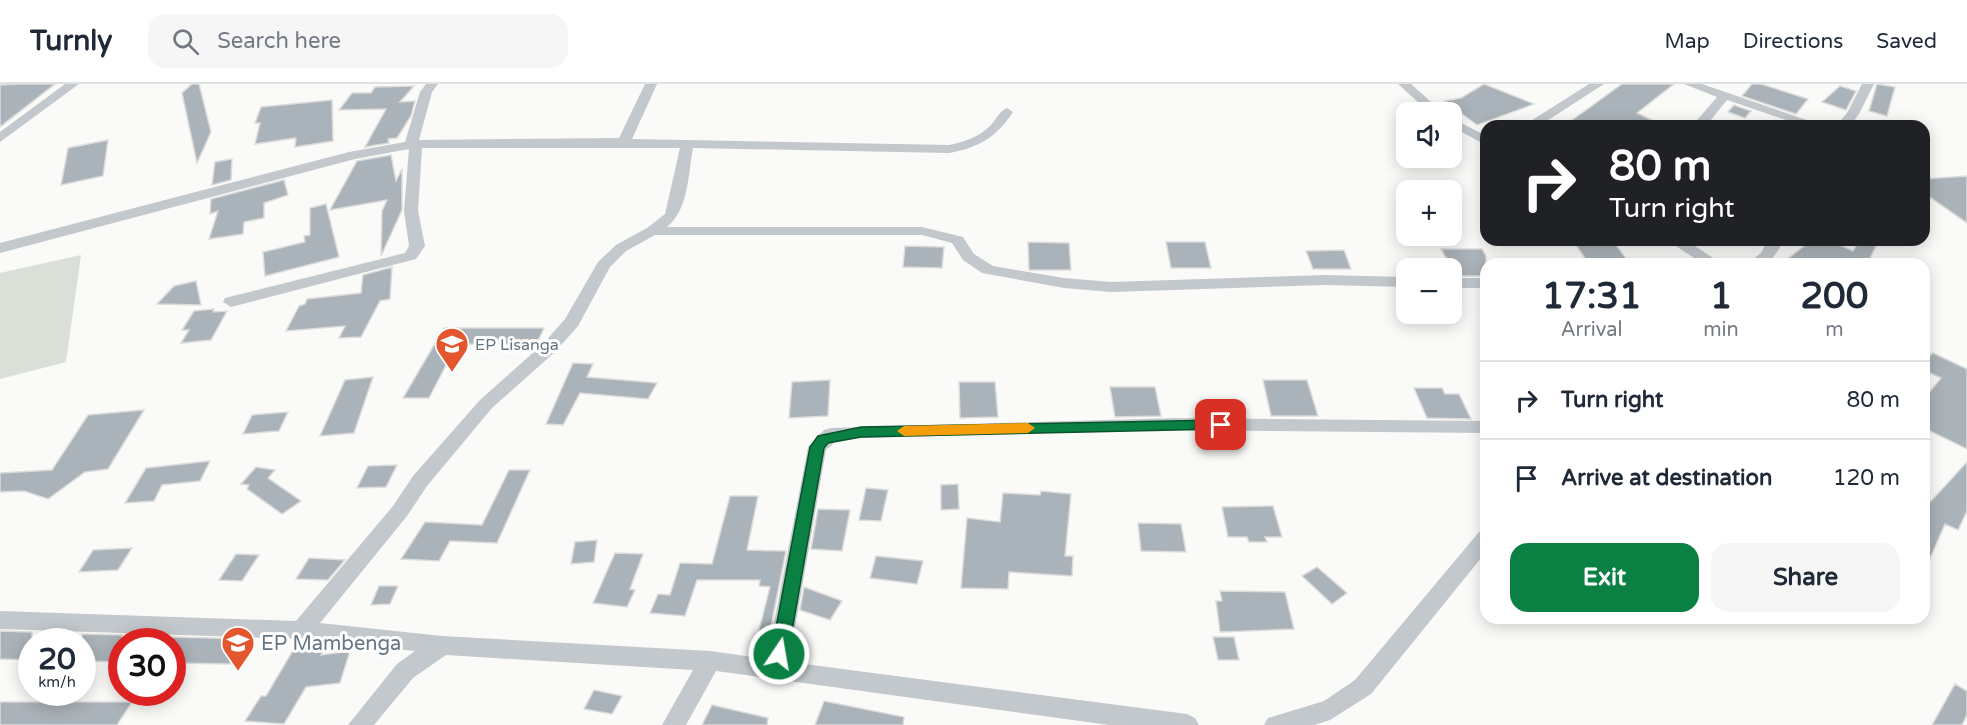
<!DOCTYPE html>
<meta charset="utf-8">
<style>
:root{--surface:#fff;--page:#f6f6f7;--text:#1f2937;--muted:#747a83;--line:#e0e1e3;--accent:#0b8043}
body{margin:0;font-family:"Varela Round",sans-serif;background:var(--page);color:var(--text);height:100vh;display:flex;flex-direction:column;font-size:22px;white-space:nowrap}
*{box-sizing:border-box;margin:0}
p{font-size:20px;color:var(--muted)}
.icon{flex:none;width:33px;height:33px;fill:none;stroke:currentColor;stroke-width:2;stroke-linecap:round;stroke-linejoin:round}
.map{position:relative;flex:1;overflow:hidden}
.sheet{position:absolute;left:1480px;top:174px;width:450px;height:366px;display:flex;flex-direction:column;background:var(--surface);border-radius:18px;box-shadow:0 3px 15px #0003}
.sheet>*{flex:none}
.hud{position:absolute;left:1480px;top:36px;width:450px;height:126px;border-radius:18px;box-shadow:0 3px 15px #0003;background:#202124;color:#fff;overflow:hidden}
.controls{position:absolute;left:1396px;top:18px;display:grid;gap:12px}
.controls a{display:grid;place-items:center;width:66px;height:66px;border-radius:12px;background:var(--surface);box-shadow:0 3px 15px #0003;font-size:30px}
.speed{position:absolute;left:18px;top:544px;display:flex;gap:12px;font-size:30px;font-weight:700;text-align:center}
.speed>*{display:grid;place-content:center;width:78px;height:78px;border-radius:50%;background:var(--surface);box-shadow:0 3px 15px #0003;line-height:1}
.speed small{font-size:15px;font-weight:400}
.speed .limit{border:9px solid #d22;background:#fff;color:#111}
.pin{position:absolute;display:grid;place-items:center;width:51px;height:51px;color:#fff;margin:-26px;border-radius:12px;box-shadow:0 3px 9px #0006}
.me{position:absolute;width:66px;margin:-33px;rotate:12deg;stroke-linejoin:round;filter:drop-shadow(0 0 4px #0008)}
.turn{display:flex;align-items:center;gap:21px;height:126px;padding:0 30px;font-size:27px}
.turn .icon{width:78px;height:78px;stroke-width:2.5}
.turn b{display:block;font-size:42px;line-height:51px}
.eta{display:flex;justify-content:space-evenly;align-items:center;height:102px;text-align:center}
.eta b{font-size:36px;font-weight:700;line-height:42px}
.primary-button{display:flex;gap:12px;margin-top:auto;padding:12px 30px}
.primary-button a{flex:1;height:69px;border-radius:18px;background:var(--accent);color:#fff;font-size:24px;font-weight:700;line-height:69px;text-align:center}
.primary-button a+a{background:var(--page);color:var(--text)}
ul{padding:0;list-style:none}
li{display:flex;align-items:center;gap:18px;height:78px;padding:0 30px;border-top:2px solid var(--line)}
li div{flex:1}
li b{display:block;font-size:22px}
li em{font-style:normal}
header{display:flex;align-items:center;gap:36px;box-sizing:border-box;height:84px;padding:0 30px;background:var(--surface);border-bottom:2px solid var(--line)}
header strong{font-size:28px}
nav{display:flex;gap:33px;margin-inline-start:auto;font-size:21px}
.search{width:420px;height:54px;background:var(--page);display:flex;align-items:center;gap:15px;box-sizing:border-box;padding:0 21px;border-radius:18px;color:var(--muted);font-size:22px}
.map>svg:first-child{display:block}
.green{fill:#dadfd7}
.building{fill:#aab3b9;stroke:#dcdcda;stroke-width:1.5}
.lines{fill:none;stroke-linecap:round;stroke-linejoin:round}
.street{fill:#c3c8cc;fill-rule:evenodd}
.route{fill:#0b8043;stroke:#07532c;stroke-width:1.5}
.slow{fill:#f59e0b}
.labels{text-anchor:middle;stroke-width:6;stroke-linejoin:round;paint-order:stroke}
.poi-label{font-size:16px;fill:#657683;stroke:#fff;text-anchor:start}
.near-poi-label{font-size:20px;fill:#657683;stroke:#fff;text-anchor:start}
</style>
<header>
<strong>Turnly</strong>
<div class="search"><svg class="icon" aria-label="search" viewBox="0 0 24 24"><circle cx="10" cy="10" r="6"/><path d="M15 15l6 6"/></svg>Search here</div>
<nav><a>Map</a><a>Directions</a><a>Saved</a></nav>
</header>
<div class="map">
<svg width="1967" height="641" viewBox="0 0 1967 641">
<rect width="100%" height="100%" fill="#fafaf8"/>
<path class="green" d="M 81,171 L 66,278 L 0,295 L 0,189 Z"/>
<path class="building" d="M 20,0 L 55,0 L 0,43 L 0,1 Z
M 192,0 L 199,0 L 211,48 L 197,79 L 182,9 Z
M 1484,0 L 1534,20 L 1477,41 L 1445,17 L 1461,14 Z
M 1622,0 L 1674,0 L 1637,29 L 1664,42 L 1564,42 Z
M 1752,0 L 1761,0 L 1808,15 L 1796,30 L 1742,12 Z
M 1877,0 L 1895,3 L 1887,32 L 1869,27 Z
M 414,2 L 400,18 L 415,17 L 411,32 L 397,54 L 388,55 L 389,59 L 365,63 L 386,25 L 339,26 L 352,9 L 371,9 L 375,3 Z
M 1840,2 L 1856,7 L 1846,26 L 1822,18 Z
M 332,16 L 333,57 L 295,63 L 296,54 L 255,60 L 260,39 L 255,39 L 261,23 Z
M 1734,21 L 1751,27 L 1745,34 L 1728,28 Z
M 108,56 L 103,92 L 61,101 L 68,64 Z
M 391,71 L 396,97 L 402,85 L 402,126 L 381,172 L 382,127 L 387,116 L 330,126 L 357,77 Z
M 232,75 L 231,96 L 212,101 L 215,78 Z
M 1967,92 L 1967,139 L 1924,109 L 1924,95 Z
M 284,96 L 288,111 L 264,119 L 264,134 L 244,138 L 243,150 L 209,155 L 218,127 L 210,130 L 211,115 Z
M 326,120 L 339,173 L 265,192 L 263,168 L 305,158 L 304,152 L 310,151 L 310,124 Z
M 1812,156 L 1828,156 L 1853,167 L 1859,157 L 1876,162 L 1870,174 L 1884,180 L 1781,180 Z
M 1028,158 L 1069,159 L 1071,186 L 1029,186 Z
M 1166,158 L 1205,158 L 1211,184 L 1171,184 Z
M 1576,161 L 1616,161 L 1630,180 L 1589,180 Z
M 905,162 L 944,163 L 942,184 L 903,183 Z
M 1441,165 L 1482,165 L 1486,172 L 1486,192 L 1452,192 L 1452,184 Z
M 1344,166 L 1351,185 L 1313,185 L 1306,167 Z
M 392,183 L 390,215 L 380,217 L 361,253 L 339,254 L 345,242 L 286,247 L 299,222 L 305,220 L 307,215 L 361,209 L 363,191 Z
M 196,197 L 201,221 L 157,220 L 174,202 Z
M 214,225 L 213,228 L 227,227 L 211,256 L 181,259 L 189,246 L 182,246 L 194,227 Z
M 444,244 L 544,244 L 536,261 L 457,260 L 429,314 L 403,314 Z
M 1933,269 L 1967,285 L 1967,365 L 1924,344 L 1924,315 L 1941,294 L 1924,286 L 1924,277 Z
M 573,279 L 593,280 L 587,293 L 657,299 L 648,315 L 580,309 L 563,341 L 546,340 Z
M 373,293 L 354,349 L 320,352 L 345,296 Z
M 830,296 L 828,332 L 789,334 L 792,298 Z
M 1263,296 L 1307,296 L 1318,332 L 1271,332 Z
M 959,298 L 995,298 L 998,333 L 960,334 Z
M 1110,303 L 1155,303 L 1161,332 L 1115,333 Z
M 1414,304 L 1442,304 L 1445,310 L 1459,310 L 1471,335 L 1427,334 Z
M 144,326 L 108,385 L 85,388 L 48,415 L 24,407 L 0,408 L 0,389 L 52,386 L 88,331 Z
M 288,328 L 279,347 L 243,350 L 252,331 Z
M 210,377 L 200,397 L 162,401 L 154,417 L 125,419 L 146,384 Z
M 1967,378 L 1967,427 L 1958,446 L 1945,440 L 1924,488 L 1924,414 L 1931,417 Z
M 397,381 L 386,403 L 357,404 L 368,382 Z
M 256,383 L 275,386 L 268,394 L 301,417 L 282,430 L 247,405 L 249,401 L 241,400 Z
M 509,386 L 530,386 L 497,459 L 450,457 L 439,477 L 401,475 L 425,438 L 482,441 Z
M 958,400 L 959,425 L 941,426 L 941,401 Z
M 866,404 L 888,406 L 881,437 L 859,436 Z
M 1041,407 L 1071,410 L 1065,472 L 1073,472 L 1072,492 L 1009,488 L 1008,505 L 961,504 L 967,434 L 1000,438 L 1003,409 L 1040,411 Z
M 730,412 L 758,412 L 747,466 L 786,467 L 766,567 L 754,566 L 770,503 L 759,502 L 760,496 L 697,496 L 685,532 L 650,529 L 658,510 L 670,511 L 680,479 L 712,480 Z
M 1273,422 L 1282,453 L 1265,453 L 1267,458 L 1249,458 L 1247,453 L 1228,453 L 1222,423 Z
M 818,425 L 850,426 L 842,467 L 811,465 Z
M 1138,439 L 1181,440 L 1186,468 L 1141,467 Z
M 597,456 L 594,478 L 571,480 L 575,458 Z
M 132,464 L 118,486 L 79,488 L 93,466 Z
M 615,469 L 643,470 L 630,505 L 635,506 L 627,523 L 593,519 Z
M 236,470 L 259,471 L 242,497 L 219,496 Z
M 876,472 L 923,477 L 917,500 L 870,494 Z
M 309,474 L 345,476 L 328,496 L 296,495 Z
M 1317,483 L 1347,509 L 1332,520 L 1302,492 Z
M 379,502 L 398,502 L 390,520 L 371,521 Z
M 804,503 L 842,517 L 830,536 L 800,526 Z
M 1220,507 L 1285,508 L 1294,545 L 1220,548 L 1216,517 L 1222,517 Z
M 0,547 L 32,548 L 32,576 L 0,575 Z
M 82,550 L 122,551 L 122,578 L 82,577 Z
M 172,553 L 246,555 L 230,580 L 172,579 Z
M 1213,553 L 1234,553 L 1239,576 L 1218,576 Z
M 295,563 L 325,564 L 321,571 L 350,567 L 340,599 L 306,603 L 284,640 L 245,637 L 261,612 L 266,612 Z
M 1955,600 L 1967,607 L 1967,631 L 1962,641 L 1932,641 Z
M 594,606 L 622,612 L 612,630 L 584,625 Z
M 824,617 L 904,633 L 903,641 L 815,641 Z
M 0,618 L 132,618 L 117,641 L 0,641 Z
M 712,621 L 768,634 L 767,641 L 702,641 Z"/>
<g class="lines">
<path class="street" d="M 65,0 L 79,0 L 0,58 L 0,48 Z
M 426,0 L 438,0 L 432,8 L 419,56 L 619,54 L 645,0 L 657,0 L 632,55 L 949,61 C 964,58 979,53 990,42 C 996,36 999,27 1007,24 L 1013,28 C 997,53 978,64 949,69 L 693,64 C 688,90 689,125 667,143 L 922,143 L 963,153 L 974,170 L 993,182 L 1064,194 L 1111,198 L 1325,191 L 1407,193 L 1407,203 L 1325,201 L 1111,208 L 1064,204 L 982,189 L 963,176 L 952,159 L 922,151 L 655,151 L 626,167 L 610,183 L 578,242 L 555,268 L 492,324 L 427,402 L 407,432 L 320,539 L 442,552 L 710,567 L 767,575 L 808,363 L 824,346 L 831,344 L 1175,334 L 1486,337 L 1486,349 L 1175,346 L 861,354 L 836,357 L 826,366 L 789,578 L 1187,630 L 1195,634 L 1199,641 L 1109,641 L 716,587 L 686,641 L 662,641 L 693,586 L 446,571 L 413,594 L 374,641 L 348,641 L 397,580 L 415,567 L 301,555 L 0,545 L 0,527 L 296,537 L 393,422 L 413,392 L 480,316 L 543,260 L 565,235 L 598,178 L 616,161 L 647,144 L 665,130 L 680,64 L 422,64 L 418,127 L 425,162 L 416,175 L 231,223 L 223,218 L 225,214 L 405,169 L 409,162 L 404,127 L 409,65 L 355,75 L 0,169 L 0,159 L 349,68 L 405,58 L 420,8 Z
M 1398,0 L 1411,0 L 1442,28 L 1429,28 Z
M 1589,0 L 1604,0 L 1539,42 L 1523,42 Z
M 1684,0 L 1702,0 L 1824,42 L 1804,42 L 1727,16 L 1706,42 L 1692,42 L 1717,13 Z
M 1862,0 L 1874,0 L 1859,30 L 1850,42 L 1836,42 L 1847,29 Z
M 1452,34 L 1486,52 L 1486,61 L 1452,43 Z
M 1667,156 L 1686,156 L 1722,180 L 1703,180 Z
M 1768,156 L 1784,156 C 1772,177 1772,180 1747,180 L 1761,169 Z
M 1452,194 L 1486,194 L 1486,204 L 1452,204 Z
M 1486,446 L 1486,468 L 1371,610 L 1330,636 L 1314,641 L 1264,641 L 1268,634 L 1324,617 L 1355,596 L 1479,448 Z"/>
</g>
<path class="route" d="M 1221,336 L 1228,341 L 1221,345 L 861,353 L 828,359 L 824,364 L 788,570 L 785,575 L 779,577 L 773,575 L 771,570 L 810,363 L 818,352 L 861,343 Z"/>
<path class="slow" d="M 1028,339 L 1035,344 L 1028,349 L 904,352 L 897,347 L 904,342 Z"/>
<defs>
<g id="school-pin" transform="scale(1.725)"><path d="M0 17L-7.5 6A9.5 9.5 0 1 1 7.5 6Z" fill="#e4572e" stroke="#fff"/><path d="M0-5L7-2L0 1L-7-2ZM-4 1L0 2.5L4 1V4Q0 6-4 4Z" fill="#fff"/></g>
</defs>
<g fill-rule="evenodd">
<use href="#school-pin" x="452" y="260"/>
<use href="#school-pin" x="238" y="559"/>
</g>
<g class="labels">
<g class="poi-label">
<text x="475" y="266">EP Lisanga</text>
</g>
<g class="near-poi-label">
<text x="261" y="566">EP Mambenga</text>
</g>
</g>
</svg>
<div class="controls">
<a><svg class="icon" aria-label="sound" viewBox="0 0 24 24"><path d="M4 9h4l5-4v14l-5-4H4zM17 9q2 3 0 6"/></svg></a>
<a>+</a>
<a>−</a>
</div>
<div class="speed"><div>20<small>km/h</small></div><div class="limit">30</div></div>
<div class="pin" style="left:1221px;top:341px;background:#d93025"><svg class="icon" aria-label="arrive" viewBox="0 0 24 24"><path d="M6 21V4h12l-3 4 3 4H6"/></svg></div>
<svg class="me" style="left:779px;top:570px" viewBox="-20 -20 40 40"><circle r="17" fill="#0b8043" stroke="#fff" stroke-width="3"/><path d="M0-11L8 9 0 5-8 9z" fill="#fff"/></svg>
<div class="hud">
<div class="turn"><svg class="icon" aria-label="right" viewBox="0 0 24 24"><path d="M7 20v-9h11M14 6l5 5-5 5"/></svg><div><b>80 m</b>Turn right</div></div>
</div>
<section class="sheet">
<div class="eta">
<div><b>17:31</b><p>Arrival</p></div>
<div><b>1</b><p>min</p></div>
<div><b>200</b><p>m</p></div>
</div>
<ul>
<li><svg class="icon" aria-label="right" viewBox="0 0 24 24"><path d="M7 20v-9h11M14 6l5 5-5 5"/></svg><div><b>Turn right</b></div><em>80 m</em></li>
<li><svg class="icon" aria-label="arrive" viewBox="0 0 24 24"><path d="M6 21V4h12l-3 4 3 4H6"/></svg><div><b>Arrive at destination</b></div><em>120 m</em></li>
</ul>
<div class="primary-button"><a>Exit</a><a>Share</a></div>
</section>
</div>
